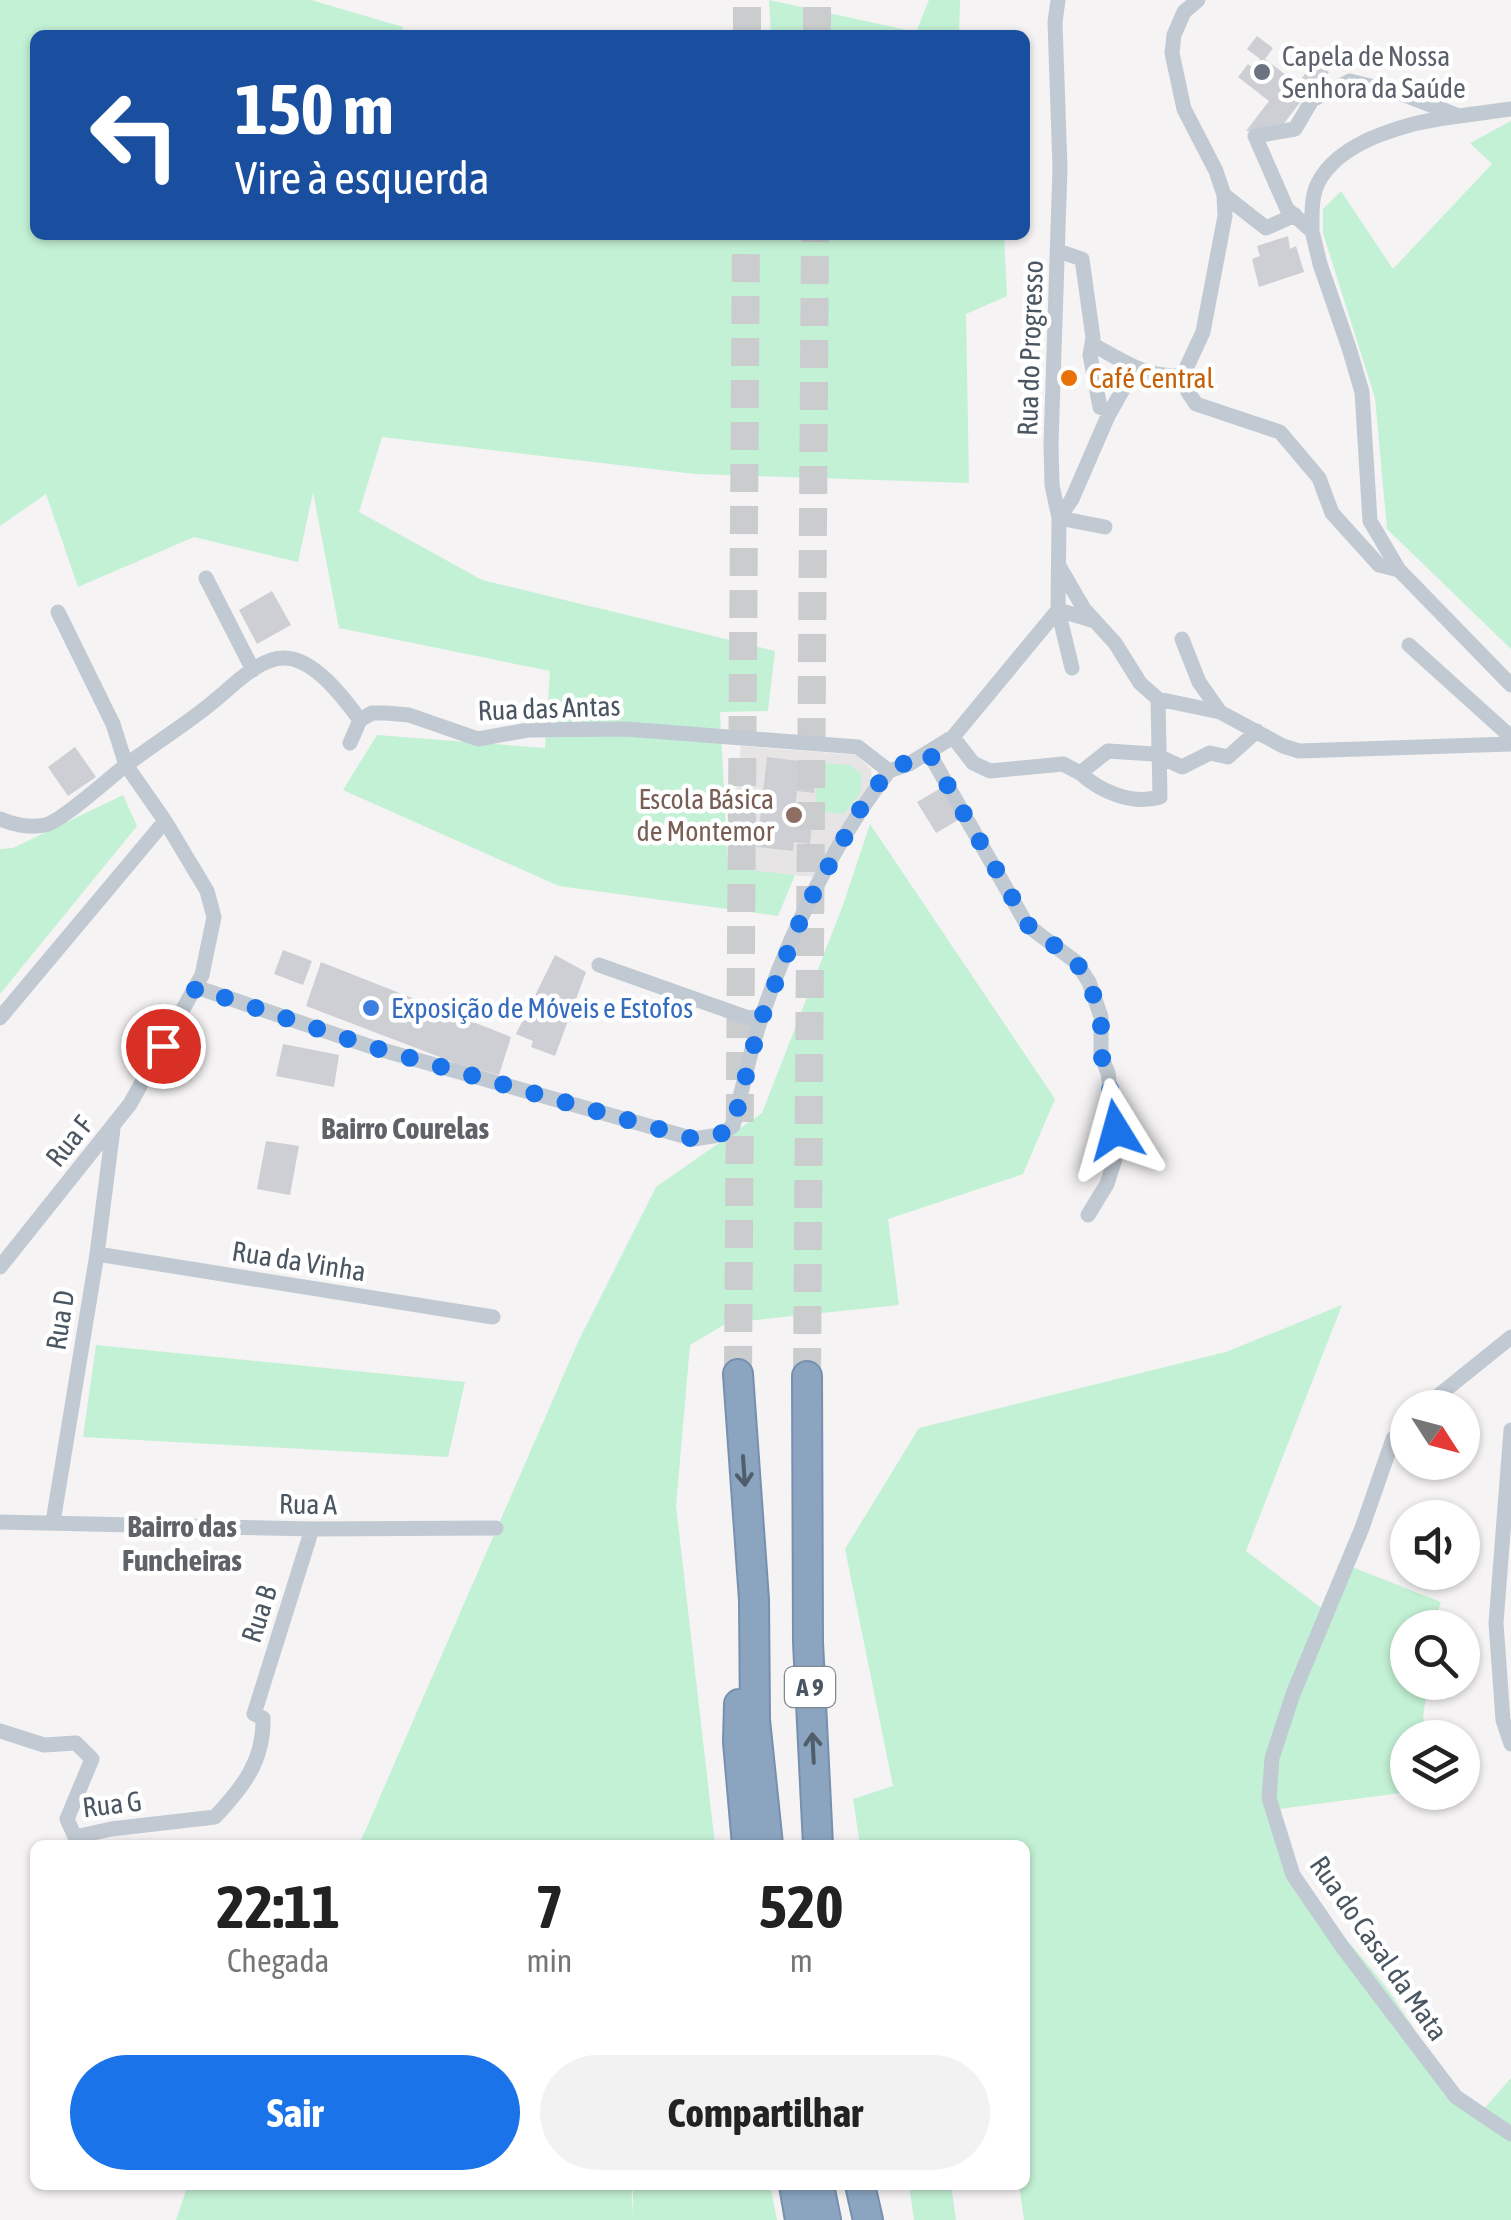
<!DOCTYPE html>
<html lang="pt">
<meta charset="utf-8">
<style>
:root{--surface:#fff;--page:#f2f2f2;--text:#222;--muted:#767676;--accent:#1a73e8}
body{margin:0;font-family:"Asap Condensed",sans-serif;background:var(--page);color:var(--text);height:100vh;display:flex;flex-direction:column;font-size:38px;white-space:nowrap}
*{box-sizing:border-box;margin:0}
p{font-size:32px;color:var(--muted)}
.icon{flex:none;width:55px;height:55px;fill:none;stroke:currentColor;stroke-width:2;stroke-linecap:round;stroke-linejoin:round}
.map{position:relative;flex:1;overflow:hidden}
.details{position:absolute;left:30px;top:1840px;width:1000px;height:350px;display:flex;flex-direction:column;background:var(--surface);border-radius:15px;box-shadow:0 2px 8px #0004}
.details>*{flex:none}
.guide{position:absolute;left:30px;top:30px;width:1000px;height:210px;border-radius:15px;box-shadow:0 2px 8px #0004;background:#1a4fa0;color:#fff;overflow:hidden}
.needle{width:65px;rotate:126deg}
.buttons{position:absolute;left:1390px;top:1390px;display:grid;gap:20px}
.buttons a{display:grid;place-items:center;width:90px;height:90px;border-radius:50%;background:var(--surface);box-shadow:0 2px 8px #0004;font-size:50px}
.pin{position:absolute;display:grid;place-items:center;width:85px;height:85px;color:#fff;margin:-42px;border:5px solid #fff;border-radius:50%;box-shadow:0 2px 10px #0007}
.me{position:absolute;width:110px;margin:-55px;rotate:352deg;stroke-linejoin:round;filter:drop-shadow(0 0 8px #0008)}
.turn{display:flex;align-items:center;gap:35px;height:210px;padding:0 40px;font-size:45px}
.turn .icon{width:130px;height:130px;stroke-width:2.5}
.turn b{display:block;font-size:70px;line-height:85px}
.eta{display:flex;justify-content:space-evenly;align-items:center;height:170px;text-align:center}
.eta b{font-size:60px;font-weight:700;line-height:70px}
.cta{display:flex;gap:20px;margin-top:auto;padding:20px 40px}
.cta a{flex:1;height:115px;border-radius:60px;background:var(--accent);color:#fff;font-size:40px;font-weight:700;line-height:115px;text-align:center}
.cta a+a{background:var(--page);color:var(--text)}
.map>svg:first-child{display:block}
.education{fill:#e6e4e5}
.green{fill:#c3f1d5}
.building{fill:#cdcfd5}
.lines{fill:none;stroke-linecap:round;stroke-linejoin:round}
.highway-tunnel{stroke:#caccce;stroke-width:28;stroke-dasharray:28 14;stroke-linecap:butt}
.highway-casing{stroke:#7690ad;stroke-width:32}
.street{stroke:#c1cad2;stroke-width:15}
.highway{stroke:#8ba5c1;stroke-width:28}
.oneway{stroke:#505e6b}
.route{stroke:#1a73e8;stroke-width:18;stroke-dasharray:0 32.4}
.worship-dot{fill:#6b7280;stroke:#fff;stroke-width:4}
.food-dot{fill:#e8710a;stroke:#fff;stroke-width:4}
.education-dot{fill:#8d6e63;stroke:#fff;stroke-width:4}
.shop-dot{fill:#3f7fe0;stroke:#fff;stroke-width:4}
.labels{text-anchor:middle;stroke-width:9;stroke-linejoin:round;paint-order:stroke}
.shield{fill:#fff;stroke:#808990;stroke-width:2.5}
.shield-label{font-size:25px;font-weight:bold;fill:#4a5661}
.worship-label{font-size:28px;fill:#5b616d;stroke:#fff;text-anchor:start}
.street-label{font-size:28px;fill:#4a5661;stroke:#fff}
.food-label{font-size:28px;fill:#c56008;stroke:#fff;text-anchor:start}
.education-label{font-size:28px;fill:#785e54;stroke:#fff;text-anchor:end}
.shop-label{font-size:28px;fill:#366cbe;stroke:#fff;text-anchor:start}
.neighbourhood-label{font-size:30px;font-weight:bold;fill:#5f6368;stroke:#fff}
</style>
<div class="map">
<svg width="1511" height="2220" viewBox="0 0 1511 2220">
<rect width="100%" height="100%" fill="#f5f3f3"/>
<path class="education" d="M 741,746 L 856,755 L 871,769 L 872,784 L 816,877 L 728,869 Z"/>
<path class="green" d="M 0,0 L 311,0 L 403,27 L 403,35 L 35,35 L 35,235 L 470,235 L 469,240 L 569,235 L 1004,235 L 1007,296 L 966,314 L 969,483 L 695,474 L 382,437 L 359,512 L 482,580 L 775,651 L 768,711 L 720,712 L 728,868 L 795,875 L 778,916 L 559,886 L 343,790 L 377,735 L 545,748 L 550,671 L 339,628 L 313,492 L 298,562 L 194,537 L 78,587 L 46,494 L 0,526 Z
M 769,0 L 916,32 L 929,0 L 960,0 L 959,35 L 771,35 Z
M 1511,121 L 1511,649 L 1387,529 L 1375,398 L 1323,233 L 1323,209 L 1341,191 L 1393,269 L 1492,164 L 1470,143 Z
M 819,763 L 850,765 L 862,774 L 860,794 L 844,814 L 815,811 Z
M 123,795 L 137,826 L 0,994 L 0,849 L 13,848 Z
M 870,824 L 1055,1099 L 1023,1174 L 888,1219 L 899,1305 L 727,1323 L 690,1345 L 676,1506 L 715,1845 L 359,1845 L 578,1342 L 656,1187 L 762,1113 L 843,905 Z
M 1342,1305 L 1246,1551 L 1332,1616 L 1352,1567 L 1441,1602 L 1432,1627 L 1408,1628 L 1408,1682 L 1428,1683 L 1423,1717 L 1428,1737 L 1408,1738 L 1408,1792 L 1279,1809 C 1285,1833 1292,1859 1304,1881 C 1328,1924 1366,1958 1393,1997 C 1422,2039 1442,2081 1483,2110 L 1511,2078 L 1511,2220 L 1024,2220 L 1019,2185 L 1025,2185 L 1025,1845 L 860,1845 L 853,1799 L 893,1786 L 845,1549 L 919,1428 L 1226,1352 Z
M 96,1345 L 465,1382 L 448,1457 L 83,1437 Z
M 188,2185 L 631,2185 L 633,2215 L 633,2185 L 770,2185 L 777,2220 L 176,2220 Z
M 909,2185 L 951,2185 L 956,2220 L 914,2220 Z"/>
<path class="building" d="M 1257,36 L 1273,48 L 1265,59 L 1308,92 L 1279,130 L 1246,131 L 1269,101 L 1238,77 L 1248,64 L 1253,68 L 1260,59 L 1247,49 Z
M 1315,61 L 1329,72 L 1316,88 L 1302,78 Z
M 1288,236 L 1290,249 L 1296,246 L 1304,272 L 1259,287 L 1252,259 L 1260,256 L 1257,246 Z
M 272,591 L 291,625 L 257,644 L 239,610 Z
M 75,747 L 96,777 L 68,796 L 48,767 Z
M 767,757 L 799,761 L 798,773 L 816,775 L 814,793 L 797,791 L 794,822 L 812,824 L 810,844 L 794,842 L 793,851 L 757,847 Z
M 941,788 L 960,819 L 936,833 L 917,802 Z
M 283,950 L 312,961 L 303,985 L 274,974 Z
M 555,955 L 586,972 L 555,1056 L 531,1047 L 533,1041 L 516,1034 Z
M 321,962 L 511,1037 L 499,1075 L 458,1064 L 306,1006 Z
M 283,1044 L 339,1055 L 334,1087 L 276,1076 Z
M 266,1141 L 299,1146 L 290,1195 L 257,1189 Z"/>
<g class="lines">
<path class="highway-tunnel" d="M 747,35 L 747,0
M 817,35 L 817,0
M 738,1374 L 746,235
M 807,1376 L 815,235"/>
<g class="highway-casing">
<path id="highway" d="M 738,1374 L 754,1600 L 755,1720 L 768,1845
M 807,1376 L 808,1642 L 818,1845
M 739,1704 L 738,1742 L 747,1845
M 794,2185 L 800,2220
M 819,2185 L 826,2220
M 860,2185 L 868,2220"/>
</g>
<path class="street" d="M 1058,0 L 1055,22 L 1060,168 L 1051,444 L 1052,485 L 1059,518 L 1058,610 L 1072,668
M 1459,116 L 1511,109
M 1224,195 L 1266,228 L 1295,215
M 1312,231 C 1312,216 1311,199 1317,185 C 1338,139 1414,121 1459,116 L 1402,94 L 1350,81 L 1312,100 L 1295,129 L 1255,136 L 1287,209 L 1312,231 L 1320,264 L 1349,348 L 1362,392 L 1370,521 L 1399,570 L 1511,685
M 1058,251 L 1082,259 L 1093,338 L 1090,355 L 1100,407 L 1110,411
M 1092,344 C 1121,360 1149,380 1183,375 L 1203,332 L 1225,216 L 1224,195 L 1216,171 L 1184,109 L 1172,53 L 1174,35 L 1184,12 L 1198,0
M 1183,375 L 1188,392 L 1196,404 L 1280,432 L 1319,478 L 1332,513 L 1379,565 L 1399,570
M 1059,518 L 1072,499 L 1108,416 L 1135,368
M 1059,518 L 1105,527
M 1059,566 L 1084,609 L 1115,643 L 1140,683 L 1158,699 L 1220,712 L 1283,746 L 1299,751 L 1511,744
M 206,578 L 253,670
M 1182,639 L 1199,682 L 1220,712
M 1409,645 L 1511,737
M 953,737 L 973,763 L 990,771 L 1063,764 L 1080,773 L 1108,751 L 1154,754 L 1182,767 L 1210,753 L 1228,757 L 1257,731
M 350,743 L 360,720 L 372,713 L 386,713 L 409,715 L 478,739 L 528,730 L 626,729 L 858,747 L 889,771
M 929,753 L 1027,925 L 1076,962 L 1089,982 L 1101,1017 L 1101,1055 L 1108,1073 L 1116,1129 L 1115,1159 L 1107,1184 L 1088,1215
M 889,771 L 909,764 L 953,737 L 1058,610 L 1095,621
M 1080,773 C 1101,792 1132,805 1160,797 L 1158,699
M 0,819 C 14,825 29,828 45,825 C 61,822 109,778 125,766 C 154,744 185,725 213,702 C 232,687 258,658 284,658 C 314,658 344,698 360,720
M 599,965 L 760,1022
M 196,987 L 372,1047 L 694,1139 L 719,1135 L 733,1126 C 742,1091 749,1055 760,1022 C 789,933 833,844 889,771
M 0,1018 L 165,821 L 126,765 L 113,724 L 58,612
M 97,1254 L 493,1317
M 0,1267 L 130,1104 L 202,975 L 214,917 L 207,891 L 165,821
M 1423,1408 L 1511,1337
M 1408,1423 L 1393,1439 L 1362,1528 L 1293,1694 L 1272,1758 L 1269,1798 L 1293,1875 L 1343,1948 L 1456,2097 L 1511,2134
M 1511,1430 L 1496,1623 L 1503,1720 L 1511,1744
M 0,1522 L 312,1529 L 496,1528
M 53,1522 L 97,1254 L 113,1129
M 0,1731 L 44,1745 L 76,1743 L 92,1759 L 67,1819 L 75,1837 L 111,1829 L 215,1817 C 243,1787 264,1761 263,1718 L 254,1714 L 312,1529"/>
<use href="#highway" class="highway"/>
</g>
<defs><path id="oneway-shaft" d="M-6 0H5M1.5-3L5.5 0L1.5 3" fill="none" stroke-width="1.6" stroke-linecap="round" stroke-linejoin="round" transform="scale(2.5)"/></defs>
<g class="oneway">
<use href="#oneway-shaft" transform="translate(744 1471) rotate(86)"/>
<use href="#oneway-shaft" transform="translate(813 1748) rotate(-93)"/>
</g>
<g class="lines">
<path class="route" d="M 163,1046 L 196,988 L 372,1047 L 694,1139 L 719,1135 L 733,1126 L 760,1022 L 805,909 L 862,806 L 889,770 L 929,753 L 1028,925 L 1076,962 L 1089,982 L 1101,1018 L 1101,1055 L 1108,1074 L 1116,1130"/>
</g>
<circle class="worship-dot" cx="1262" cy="72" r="10"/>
<circle class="food-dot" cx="1069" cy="378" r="10"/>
<circle class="education-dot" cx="794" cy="815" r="10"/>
<circle class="shop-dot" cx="371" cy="1008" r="10"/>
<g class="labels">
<rect class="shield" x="785" y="1667" width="50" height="40" rx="8"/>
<g class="shield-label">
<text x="810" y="1696">A 9</text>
</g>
<g class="worship-label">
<text x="1282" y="66">Capela de Nossa<tspan x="1282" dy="32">Senhora da Saúde</tspan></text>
</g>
<g class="street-label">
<text transform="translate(1030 348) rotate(-88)" y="10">Rua do Progresso</text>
<text transform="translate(549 708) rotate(-2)" y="10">Rua das Antas</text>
<text transform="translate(69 1141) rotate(-51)" y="10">Rua F</text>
<text transform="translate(299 1261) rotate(9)" y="10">Rua da Vinha</text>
<text transform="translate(60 1320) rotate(-81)" y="10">Rua D</text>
<text transform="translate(308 1504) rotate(1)" y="10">Rua A</text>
<text transform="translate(259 1614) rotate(-72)" y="10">Rua B</text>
<text transform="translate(112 1804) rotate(-7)" y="10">Rua G</text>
<text transform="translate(1379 1948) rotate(55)" y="10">Rua do Casal da Mata</text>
</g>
<g class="food-label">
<text x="1089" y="388">Café Central</text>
</g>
<g class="education-label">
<text x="774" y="809">Escola Básica<tspan x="774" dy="32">de Montemor</tspan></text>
</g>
<g class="shop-label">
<text x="391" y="1018">Exposição de Móveis e Estofos</text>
</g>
<g class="neighbourhood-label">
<text x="405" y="1139">Bairro Courelas</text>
<text x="182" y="1537">Bairro das<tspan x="182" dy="34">Funcheiras</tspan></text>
</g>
</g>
</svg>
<div class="buttons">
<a><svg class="needle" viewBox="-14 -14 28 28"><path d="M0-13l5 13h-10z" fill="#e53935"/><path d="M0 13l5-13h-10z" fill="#767676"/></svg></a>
<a><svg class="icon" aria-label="sound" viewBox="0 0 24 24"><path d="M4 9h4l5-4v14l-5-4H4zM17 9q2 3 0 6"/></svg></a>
<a><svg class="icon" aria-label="search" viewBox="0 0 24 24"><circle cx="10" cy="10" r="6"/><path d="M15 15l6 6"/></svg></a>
<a><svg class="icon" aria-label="layers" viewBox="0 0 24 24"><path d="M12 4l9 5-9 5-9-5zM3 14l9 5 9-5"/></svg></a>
</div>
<div class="pin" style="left:163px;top:1046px;background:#d93025"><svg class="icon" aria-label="arrive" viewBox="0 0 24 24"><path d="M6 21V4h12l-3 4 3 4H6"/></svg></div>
<svg class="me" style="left:1116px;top:1130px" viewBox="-20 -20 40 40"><path d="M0-17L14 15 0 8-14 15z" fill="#1a73e8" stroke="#fff" stroke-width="4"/></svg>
<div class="guide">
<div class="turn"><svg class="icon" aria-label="left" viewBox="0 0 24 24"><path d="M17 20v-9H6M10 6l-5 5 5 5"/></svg><div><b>150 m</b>Vire à esquerda</div></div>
</div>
<section class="details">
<div class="eta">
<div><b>22:11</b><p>Chegada</p></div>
<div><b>7</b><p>min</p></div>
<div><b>520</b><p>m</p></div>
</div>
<div class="cta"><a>Sair</a><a>Compartilhar</a></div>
</section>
</div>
